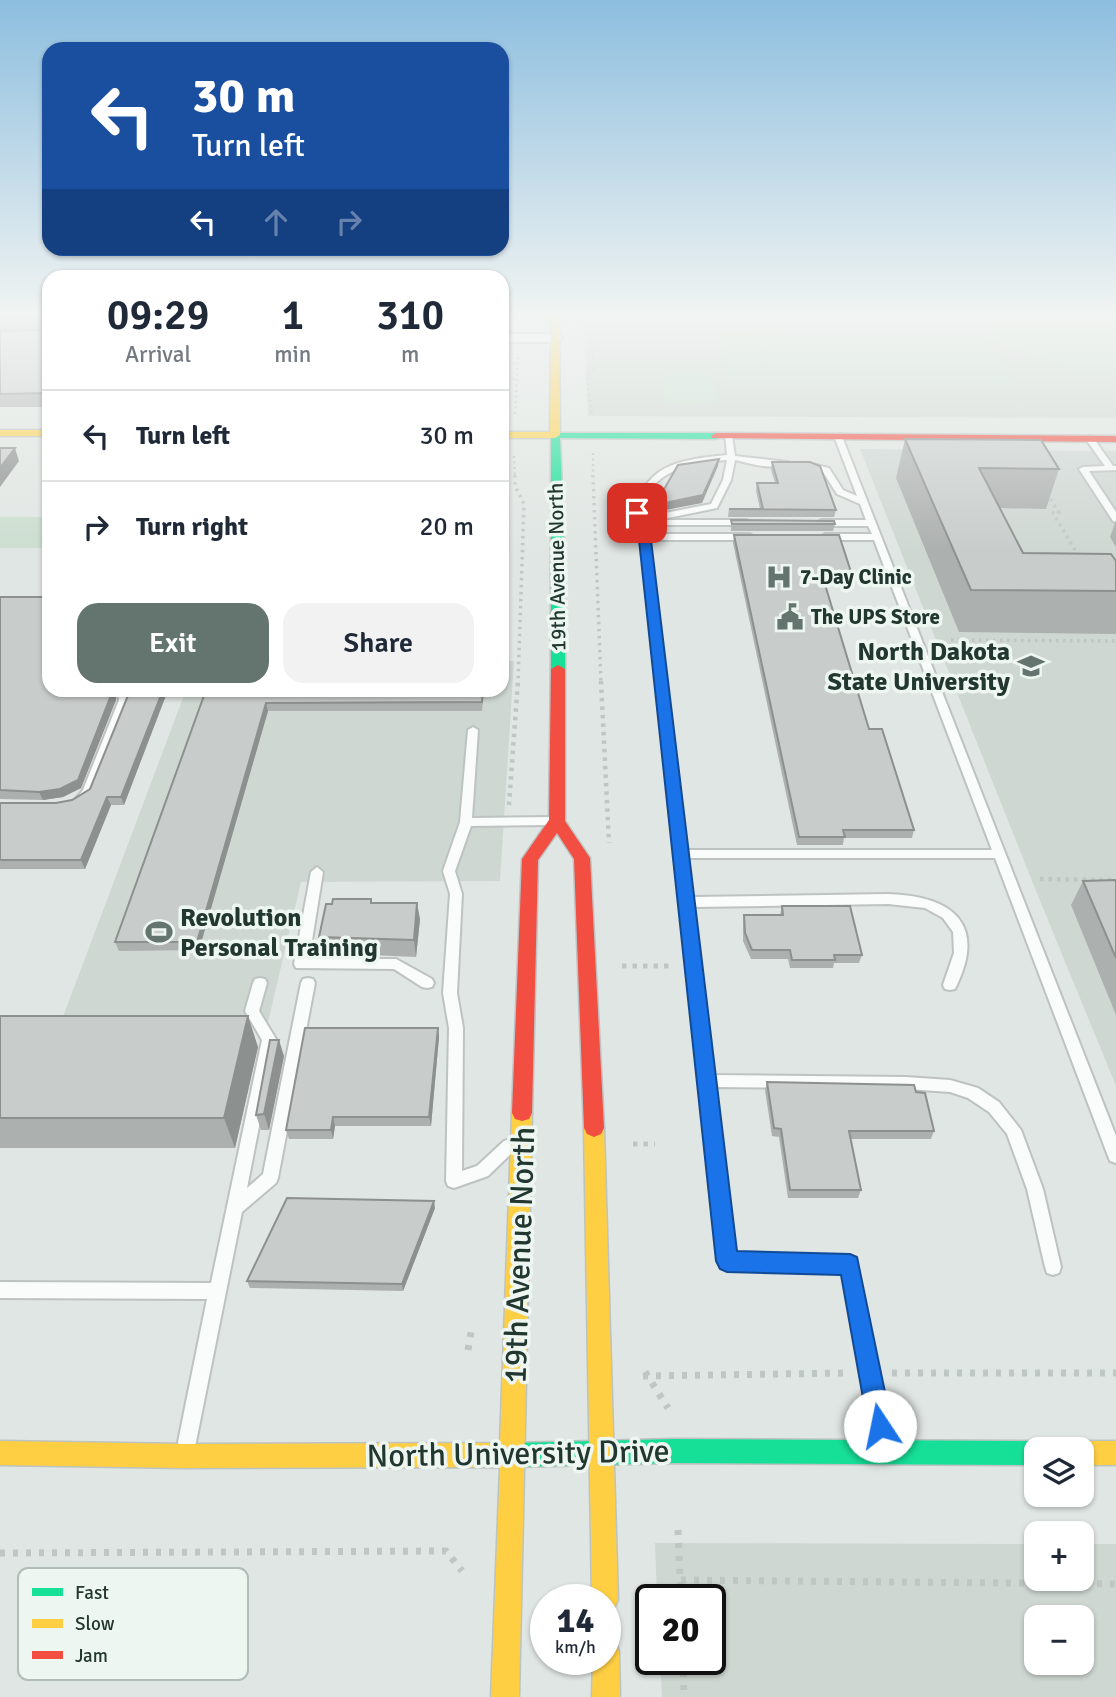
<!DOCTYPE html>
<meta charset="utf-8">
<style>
:root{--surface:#fff;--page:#f2f2f3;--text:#1f2937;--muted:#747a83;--line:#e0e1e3;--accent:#64746f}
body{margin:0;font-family:Signika,sans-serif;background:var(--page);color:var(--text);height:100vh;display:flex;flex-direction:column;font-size:26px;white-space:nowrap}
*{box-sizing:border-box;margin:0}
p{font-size:23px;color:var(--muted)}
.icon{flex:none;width:38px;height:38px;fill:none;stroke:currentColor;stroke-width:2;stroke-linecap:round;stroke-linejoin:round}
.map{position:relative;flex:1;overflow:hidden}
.drawer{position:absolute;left:42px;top:270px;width:467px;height:427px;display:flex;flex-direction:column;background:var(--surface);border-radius:21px;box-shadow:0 2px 5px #0004}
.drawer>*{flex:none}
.guide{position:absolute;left:42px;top:42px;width:467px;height:214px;border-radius:21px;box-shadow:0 2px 5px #0004;background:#1a4fa0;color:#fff;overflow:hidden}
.controls{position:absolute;left:1024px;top:1437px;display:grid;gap:14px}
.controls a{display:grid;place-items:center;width:70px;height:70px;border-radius:14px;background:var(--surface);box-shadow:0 2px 5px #0004;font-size:35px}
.speed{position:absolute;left:530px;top:1584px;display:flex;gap:14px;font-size:35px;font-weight:700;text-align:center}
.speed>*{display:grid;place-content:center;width:91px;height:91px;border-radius:50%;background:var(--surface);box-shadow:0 2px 5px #0004;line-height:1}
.speed small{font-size:18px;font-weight:400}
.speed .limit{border:4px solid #111;border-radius:10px;background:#fff;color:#111}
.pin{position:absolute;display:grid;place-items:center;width:60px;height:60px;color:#fff;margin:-30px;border-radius:14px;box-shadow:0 4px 10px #0006}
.me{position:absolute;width:77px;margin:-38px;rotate:349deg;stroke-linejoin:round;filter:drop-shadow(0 0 5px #0008)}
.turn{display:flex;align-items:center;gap:24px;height:147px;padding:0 35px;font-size:32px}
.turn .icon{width:91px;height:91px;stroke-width:2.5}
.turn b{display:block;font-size:49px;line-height:60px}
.lanes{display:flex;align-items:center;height:66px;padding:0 35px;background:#0003;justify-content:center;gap:35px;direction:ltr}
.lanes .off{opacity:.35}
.eta{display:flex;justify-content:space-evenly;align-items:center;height:119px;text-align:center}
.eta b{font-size:42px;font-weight:600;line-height:49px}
.action{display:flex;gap:14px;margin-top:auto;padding:14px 35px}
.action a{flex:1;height:80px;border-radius:21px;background:var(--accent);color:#fff;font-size:28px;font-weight:600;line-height:80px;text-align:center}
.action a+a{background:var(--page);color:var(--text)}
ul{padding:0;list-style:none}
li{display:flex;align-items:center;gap:21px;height:91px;padding:0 35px;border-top:2px solid var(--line)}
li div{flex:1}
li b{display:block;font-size:26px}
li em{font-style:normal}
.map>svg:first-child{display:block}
.built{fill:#cfd7d3;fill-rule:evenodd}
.green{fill:#cbded0}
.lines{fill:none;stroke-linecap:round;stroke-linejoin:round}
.lane-casing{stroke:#bdc3c0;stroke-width:4}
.street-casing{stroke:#bdc3c0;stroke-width:4}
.fast-casing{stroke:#bdc3c1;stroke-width:3}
.slow-casing{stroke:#bdc3c1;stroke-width:3}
.jam-casing{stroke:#bdc3c1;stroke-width:3}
.path-far4{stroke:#bfc7c5;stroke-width:2.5;stroke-dasharray:2 3.5;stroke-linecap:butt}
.path-far3{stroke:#bfc7c5;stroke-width:3.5;stroke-dasharray:2.5 4.5;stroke-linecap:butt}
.path-far2{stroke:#bfc7c5;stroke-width:4.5;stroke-dasharray:3.5 5;stroke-linecap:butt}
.path-far1{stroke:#bfc7c5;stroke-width:5;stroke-dasharray:4.5 6;stroke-linecap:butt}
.path{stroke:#bfc7c5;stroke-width:7;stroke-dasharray:5 8;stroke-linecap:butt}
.lane{fill:#fafbfb;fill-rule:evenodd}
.street{fill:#fafbfb;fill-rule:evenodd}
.fast{fill:#16e098;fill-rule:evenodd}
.slow{fill:#ffcf43;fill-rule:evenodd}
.jam{fill:#f24e42;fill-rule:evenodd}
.wall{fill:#acb0af}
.shaded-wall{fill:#8c908e}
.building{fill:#c8cdcb;stroke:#8c908e;stroke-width:2}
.route{fill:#1a73e8;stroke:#114b97;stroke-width:2}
.labels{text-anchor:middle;stroke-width:7;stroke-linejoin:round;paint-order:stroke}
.far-street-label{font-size:21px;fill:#213730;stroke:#eef6f2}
.far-poi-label{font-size:21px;font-weight:bold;fill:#213730;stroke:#eef6f2;text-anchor:start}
.poi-label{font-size:26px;font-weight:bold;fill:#213730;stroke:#eef6f2;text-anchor:end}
.near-street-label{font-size:32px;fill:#213730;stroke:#eef6f2}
.key{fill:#eef6f2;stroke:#b0bdb8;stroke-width:2}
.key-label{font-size:19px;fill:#213730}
</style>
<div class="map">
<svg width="1116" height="1697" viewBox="0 0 1116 1697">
<rect width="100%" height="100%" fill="#e0e6e3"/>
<path class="built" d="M 583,314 L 1116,314 L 1116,418 L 588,416 Z
M 860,449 L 1116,451 L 1116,1086 L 1032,881 Z
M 502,661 L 514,661 L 500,881 L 301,882 L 268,1022 L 61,1022 L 186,690 L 502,690 Z
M 655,1543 L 1036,1544 L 1036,1578 L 1082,1578 L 1082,1544 L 1116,1544 L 1116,1697 L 662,1697 L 660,1659 L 710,1659 L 710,1600 L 657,1599 ZM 1036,1617 L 1082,1617 L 1082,1662 L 1036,1662 Z"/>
<path class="green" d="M 978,314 L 1116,314 L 1116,376 L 1083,376 L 995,342 Z
M 716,333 L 985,335 L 1016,384 L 728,383 Z
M 660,371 L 713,371 L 719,404 L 665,404 Z
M 0,517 L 49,517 L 49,548 L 0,548 Z"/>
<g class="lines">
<g class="lane-casing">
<path id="lane" d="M 725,434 L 732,436 L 735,456 L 788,462 L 792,464 C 777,471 751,464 735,460 L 731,480 L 717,508 L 658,520 L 747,520 L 751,523 L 750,525 L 643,525 L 646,534 L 750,534 L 754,537 L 750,540 L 649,540 L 686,850 L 992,850 L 874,540 L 825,540 L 821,537 L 825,534 L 872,534 L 868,526 L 821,526 L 817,523 L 821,520 L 866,520 L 860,504 L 837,494 L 823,472 L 803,465 L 807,463 L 829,468 L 843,490 L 857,496 L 834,436 L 841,434 L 1116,1136 L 1116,1163 L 1110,1161 L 1108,1156 L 995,858 L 687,858 L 692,897 L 888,894 C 952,896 988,923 955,989 L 950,990 L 945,989 L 943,985 L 954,953 L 953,932 L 943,918 L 925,908 L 888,904 L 693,907 L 713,1075 L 906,1077 L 950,1080 L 978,1088 L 999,1102 L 1021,1130 L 1043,1189 L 1061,1267 L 1059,1273 L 1053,1275 L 1047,1273 L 1045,1267 L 1027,1189 L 1007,1134 L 989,1112 L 968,1098 L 950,1092 L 906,1089 L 715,1087 L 734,1253 L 850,1257 L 856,1259 L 891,1438 L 889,1445 L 882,1447 L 875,1445 L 873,1438 L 843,1273 L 727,1269 L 721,1267 L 719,1261 L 641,540 C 626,514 641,479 668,467 C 685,459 708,457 727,455 ZM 727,460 L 723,480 L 711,504 L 655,515 L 654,517 L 658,520 L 642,519 C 643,471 689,463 727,460 Z
M 1086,436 L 1092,436 L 1113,466 L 1116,466 L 1116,470 L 1089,471 L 1116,512 L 1116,522 L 1113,521 L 1079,469 L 1083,467 L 1105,466 L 1085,438 Z
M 118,690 L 128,690 L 129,700 L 94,792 L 84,804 L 76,804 L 74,801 L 83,790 L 119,700 Z
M 473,727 L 478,730 L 472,818 L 553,817 L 559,821 L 553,825 L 471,826 L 455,871 L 462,894 L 457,993 L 463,1028 L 462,1171 L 477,1166 L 504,1141 L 509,1139 L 514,1141 L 517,1146 L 514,1151 L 488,1176 L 454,1188 L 448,1186 L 446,1181 L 449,1028 L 443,993 L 450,894 L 443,871 L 460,822 L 468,730 Z
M 317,867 L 323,872 L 309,959 L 396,959 L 432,979 L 434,983 L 432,987 L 427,988 L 422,987 L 394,969 L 296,968 L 294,964 L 311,872 Z
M 260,978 L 265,979 L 267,983 L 259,1011 L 276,1039 L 247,1188 L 263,1174 L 301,983 L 303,979 L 308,978 L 313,979 L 315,983 L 278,1178 L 276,1183 L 242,1212 L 196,1442 L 194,1449 L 187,1451 L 180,1449 L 178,1442 L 207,1299 L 0,1298 L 0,1282 L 211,1283 L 262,1040 L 245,1011 L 253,983 L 255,979 Z"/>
</g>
<g class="street-casing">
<path id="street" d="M 502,334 L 555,334 L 562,338 L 555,342 L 502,342 Z"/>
</g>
<g class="fast-casing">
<path id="fast" d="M 551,433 L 716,433 L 721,436 L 716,439 L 560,438 L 565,567 L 565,669 L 558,673 L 551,669 Z
M 674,1439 L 1036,1441 L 1045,1444 L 1046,1449 L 1036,1449 L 1036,1465 L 674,1463 L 513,1467 L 504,1464 L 501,1455 L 504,1446 L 513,1443 Z"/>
</g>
<g class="slow-casing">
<path id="slow" d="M 551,314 L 559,314 L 560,435 L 555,438 L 502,438 L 502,432 L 550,432 Z
M 0,430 L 49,430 L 49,436 L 0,436 Z
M 522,1105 L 529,1107 L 532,1113 L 519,1697 L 491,1697 L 500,1467 L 184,1468 L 0,1465 L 0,1441 L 184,1444 L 500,1443 L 512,1113 L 515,1107 Z
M 594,1119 L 601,1122 L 604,1128 L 618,1600 L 614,1609 L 606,1613 L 606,1600 L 592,1600 L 584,1128 L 587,1122 Z
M 1082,1441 L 1116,1441 L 1116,1465 L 1082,1465 L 1082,1449 L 1072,1449 L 1073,1444 Z
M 606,1639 L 616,1642 L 619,1652 L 620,1697 L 592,1697 L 593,1659 L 606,1659 Z"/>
</g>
<g class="jam-casing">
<path id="jam" d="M 716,433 L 1116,436 L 1116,442 L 712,438 L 711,436 Z
M 558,665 L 565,669 L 565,821 L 590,858 L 604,1128 L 601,1134 L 594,1137 L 587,1134 L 584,1128 L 574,859 L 557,833 L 538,860 L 532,1113 L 529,1119 L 522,1121 L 515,1119 L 512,1113 L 522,859 L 549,820 L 551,669 Z"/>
</g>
<path class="path-far4" d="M 590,314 L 594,367 L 587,378 L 592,414
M 591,317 L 684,316 L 706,321 L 822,317 L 829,314
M 502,363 L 518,363
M 502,379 L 517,379
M 515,414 L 518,353
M 593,453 L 593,477
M 514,456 L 515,477"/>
<path class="path-far3" d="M 515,475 L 515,486 L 524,504 L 518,683
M 593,475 L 601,683
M 1047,493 L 1059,513 L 1053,513 L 1079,557
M 951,640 L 1116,641"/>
<path class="path-far2" d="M 601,681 L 609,843
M 509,805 L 518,681
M 1040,879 L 1116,880"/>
<path class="path-far1" d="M 622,966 L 673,966
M 633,1144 L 655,1144"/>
<path class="path" d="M 468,1350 L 472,1326
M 645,1372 L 668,1408
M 892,1373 L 1116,1373
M 643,1376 L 848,1373
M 678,1530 L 681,1600
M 0,1553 L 446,1551 L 462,1571
M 681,1580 L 1116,1584
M 683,1659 L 684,1697"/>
<use href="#lane" class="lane"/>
<use href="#street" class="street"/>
<use href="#fast" class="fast"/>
<use href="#slow" class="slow"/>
<use href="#jam" class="jam"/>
</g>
<path class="wall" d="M 0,314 L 49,314 L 49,407 L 0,407 Z
M 502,314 L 514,314 L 514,319 L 502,319 Z
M 905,439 L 1059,469 L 1046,509 L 1000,508 L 1023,553 L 1116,561 L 1116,634 L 959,632 L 896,478 Z
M 502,446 L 508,446 L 509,459 L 505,512 L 502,512 Z
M 772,462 L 836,510 L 834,517 L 728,517 L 729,509 L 760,509 L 756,491 L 757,483 L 775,483 L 771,470 Z
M 731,520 L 835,524 L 833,531 L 731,531 Z
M 1116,520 L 1116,547 L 1110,537 Z
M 734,535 L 853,578 L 852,586 L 825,586 L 869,729 L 914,830 L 912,838 L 844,838 L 843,845 L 797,845 L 733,543 Z
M 0,597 L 49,690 L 116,690 L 116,700 L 81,788 L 63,797 L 43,800 L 0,799 Z
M 128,690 L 168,690 L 124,805 L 111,805 L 85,869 L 0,869 L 0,803 L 56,803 L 72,800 L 90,789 L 129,693 Z
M 206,690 L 484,690 L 482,711 L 268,711 L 199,950 L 119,951 L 115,942 Z
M 1116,880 L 1116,1015 L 1071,905 L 1083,881 Z
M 372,903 L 420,919 L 416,957 L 323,953 L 319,937 Z
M 782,906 L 862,955 L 859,963 L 834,963 L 833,968 L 790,968 L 788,959 L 751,959 L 743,941 L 743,924 L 744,915 L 780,915 Z
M 0,1016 L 258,1047 L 235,1148 L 0,1148 Z
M 438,1028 L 439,1037 L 431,1126 L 335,1126 L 333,1139 L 289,1139 L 286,1130 Z
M 284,1056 L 269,1130 L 261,1130 L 256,1115 Z
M 767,1082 L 916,1092 L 934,1131 L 931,1139 L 851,1139 L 861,1190 L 858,1198 L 788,1198 L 779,1137 L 772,1136 L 765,1090 Z
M 435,1208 L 403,1291 L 250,1288 L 247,1281 Z"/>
<path class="shaded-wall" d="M 508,446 L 509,459 L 505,512 L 505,499 Z
M 15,448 L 19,461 L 0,487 L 0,468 Z
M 719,459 L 718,466 L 702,503 L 655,512 L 655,505 Z
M 113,690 L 116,690 L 116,700 L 81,788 L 63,797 L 43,800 L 39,792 Z
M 163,690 L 168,690 L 124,805 L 121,797 Z
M 266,703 L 268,711 L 199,950 L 197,942 Z
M 107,797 L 111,805 L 85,869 L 81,860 Z
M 417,903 L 420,919 L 416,957 L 414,940 Z
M 248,1016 L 258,1047 L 235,1148 L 224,1118 Z
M 438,1028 L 439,1037 L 431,1126 L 429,1117 Z
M 279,1040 L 284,1056 L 269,1130 L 264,1114 Z
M 333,1117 L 335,1126 L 333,1139 L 331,1130 Z
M 434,1201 L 435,1208 L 403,1291 L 402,1284 Z"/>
<path class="building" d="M 0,314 L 49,314 L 49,397 L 46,397 L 48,393 L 0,394 L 0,331 L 47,330 L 48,320 L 45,318 L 0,318 Z
M 905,439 L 1041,440 L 1059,469 L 979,468 L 1023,553 L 1111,554 L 1116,561 L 1116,591 L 971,590 Z
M 502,446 L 508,446 L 505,499 L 502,499 Z
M 0,448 L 15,448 L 0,468 Z
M 719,459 L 703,495 L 655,505 L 678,465 Z
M 772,462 L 810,462 L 820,466 L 836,510 L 729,509 L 763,509 L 757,483 L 778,483 Z
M 731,520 L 834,521 L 835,524 L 732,524 Z
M 734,535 L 839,535 L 853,578 L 823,578 L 869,729 L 882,729 L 914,830 L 843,830 L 845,837 L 799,837 Z
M 0,597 L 49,597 L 49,690 L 113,690 L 78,780 L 60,789 L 39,792 L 0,790 Z
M 128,690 L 163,690 L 121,797 L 107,797 L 81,860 L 0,860 L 0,803 L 56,803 L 72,800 L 90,789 L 129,693 Z
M 206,690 L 483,690 L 482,702 L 266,703 L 197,942 L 115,942 Z
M 1116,880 L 1116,958 L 1083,881 Z
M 333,899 L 371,899 L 371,903 L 417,903 L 414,940 L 319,937 L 326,904 L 332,904 Z
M 782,906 L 850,906 L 862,955 L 834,955 L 835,960 L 792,960 L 790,950 L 752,950 L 745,933 L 744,915 L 783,915 Z
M 0,1016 L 248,1016 L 224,1118 L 0,1118 Z
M 305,1028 L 438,1028 L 429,1117 L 333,1117 L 331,1130 L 286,1130 Z
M 270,1040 L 279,1040 L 264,1114 L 256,1115 Z
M 767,1082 L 914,1085 L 916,1092 L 925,1093 L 934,1131 L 849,1131 L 861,1190 L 790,1190 L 781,1129 L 774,1128 Z
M 287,1198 L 434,1201 L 402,1284 L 247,1281 Z"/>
<linearGradient id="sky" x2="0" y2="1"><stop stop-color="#8dbedf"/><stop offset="0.57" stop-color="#f1f4f2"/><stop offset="1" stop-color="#f1f4f2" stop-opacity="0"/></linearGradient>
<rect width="1116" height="552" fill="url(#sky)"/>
<path class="route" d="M 637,510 L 643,513 L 645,531 L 651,540 L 737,1251 L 850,1254 L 857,1257 L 892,1426 L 889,1434 L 880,1438 L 872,1434 L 868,1426 L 841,1275 L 727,1272 L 720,1269 L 716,1261 L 639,540 L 634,531 L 632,513 Z"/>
<defs>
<g id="hospital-bare" transform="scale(2.1)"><path d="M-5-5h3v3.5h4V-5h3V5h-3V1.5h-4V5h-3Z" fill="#64746f" stroke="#eef6f2" stroke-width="2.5" paint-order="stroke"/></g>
<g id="civic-bare" transform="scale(2.1)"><path d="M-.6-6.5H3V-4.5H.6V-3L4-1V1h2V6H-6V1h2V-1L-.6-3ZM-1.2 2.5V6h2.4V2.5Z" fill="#64746f" stroke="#eef6f2" stroke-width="2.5" paint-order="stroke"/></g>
<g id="university-bare" transform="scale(2.1)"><path d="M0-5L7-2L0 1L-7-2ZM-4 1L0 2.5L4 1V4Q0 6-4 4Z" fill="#64746f" stroke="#eef6f2" stroke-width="2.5" paint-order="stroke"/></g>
<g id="stadium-bare" transform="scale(2.1)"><path d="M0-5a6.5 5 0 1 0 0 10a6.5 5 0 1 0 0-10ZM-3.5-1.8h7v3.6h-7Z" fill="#64746f" stroke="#eef6f2" stroke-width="2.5" paint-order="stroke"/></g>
</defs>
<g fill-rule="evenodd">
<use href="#hospital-bare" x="779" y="577"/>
<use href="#civic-bare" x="790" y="617"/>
<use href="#university-bare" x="1031" y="666"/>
<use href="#stadium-bare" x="159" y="932"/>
</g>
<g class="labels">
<g class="far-street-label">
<text transform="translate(557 567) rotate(-91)" y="7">19th Avenue North</text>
</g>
<g class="far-poi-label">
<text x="800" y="584">7-Day Clinic</text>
<text x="811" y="624">The UPS Store</text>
</g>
<g class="poi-label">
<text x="1010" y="660">North Dakota<tspan x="1010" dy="30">State University</tspan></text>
<text x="180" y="926" text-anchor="start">Revolution<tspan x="180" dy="30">Personal Training</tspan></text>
</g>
<g class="near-street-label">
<text transform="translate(519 1255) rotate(-88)" y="11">19th Avenue North</text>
<text transform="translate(518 1453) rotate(-1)" y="11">North University Drive</text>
</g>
</g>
<rect x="18" y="1568" width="230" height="112" rx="10" class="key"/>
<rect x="32" y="1588" width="31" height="8" fill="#16e098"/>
<rect x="32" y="1619" width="31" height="9" fill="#ffcf43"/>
<rect x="32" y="1651" width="31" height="8" fill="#f24e42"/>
<g class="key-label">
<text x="75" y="1599">Fast</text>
<text x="75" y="1630">Slow</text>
<text x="75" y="1662">Jam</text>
</g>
</svg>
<div class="controls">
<a><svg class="icon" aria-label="layers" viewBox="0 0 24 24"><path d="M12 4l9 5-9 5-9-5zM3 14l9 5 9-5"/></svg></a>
<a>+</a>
<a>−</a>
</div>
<div class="speed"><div>14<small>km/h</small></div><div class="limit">20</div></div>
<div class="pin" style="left:637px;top:513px;background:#d93025"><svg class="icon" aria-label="arrive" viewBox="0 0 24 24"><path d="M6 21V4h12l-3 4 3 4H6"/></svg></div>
<svg class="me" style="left:880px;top:1426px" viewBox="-20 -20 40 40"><circle r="19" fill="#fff"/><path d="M0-13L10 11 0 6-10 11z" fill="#1a73e8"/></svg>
<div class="guide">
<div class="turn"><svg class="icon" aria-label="left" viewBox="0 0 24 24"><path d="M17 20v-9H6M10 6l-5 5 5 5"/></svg><div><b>30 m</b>Turn left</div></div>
<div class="lanes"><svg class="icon" aria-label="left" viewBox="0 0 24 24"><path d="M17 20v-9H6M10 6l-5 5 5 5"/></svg><svg class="icon off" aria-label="ahead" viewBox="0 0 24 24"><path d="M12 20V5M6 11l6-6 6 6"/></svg><svg class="icon off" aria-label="right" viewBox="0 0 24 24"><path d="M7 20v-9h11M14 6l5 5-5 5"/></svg></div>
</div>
<section class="drawer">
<div class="eta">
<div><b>09:29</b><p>Arrival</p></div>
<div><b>1</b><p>min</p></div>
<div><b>310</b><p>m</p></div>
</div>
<ul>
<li><svg class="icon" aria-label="left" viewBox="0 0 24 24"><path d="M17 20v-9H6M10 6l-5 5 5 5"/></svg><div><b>Turn left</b></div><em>30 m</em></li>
<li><svg class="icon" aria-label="right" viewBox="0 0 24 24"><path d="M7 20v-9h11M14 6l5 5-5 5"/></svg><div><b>Turn right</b></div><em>20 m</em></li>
</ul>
<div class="action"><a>Exit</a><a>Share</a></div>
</section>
</div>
